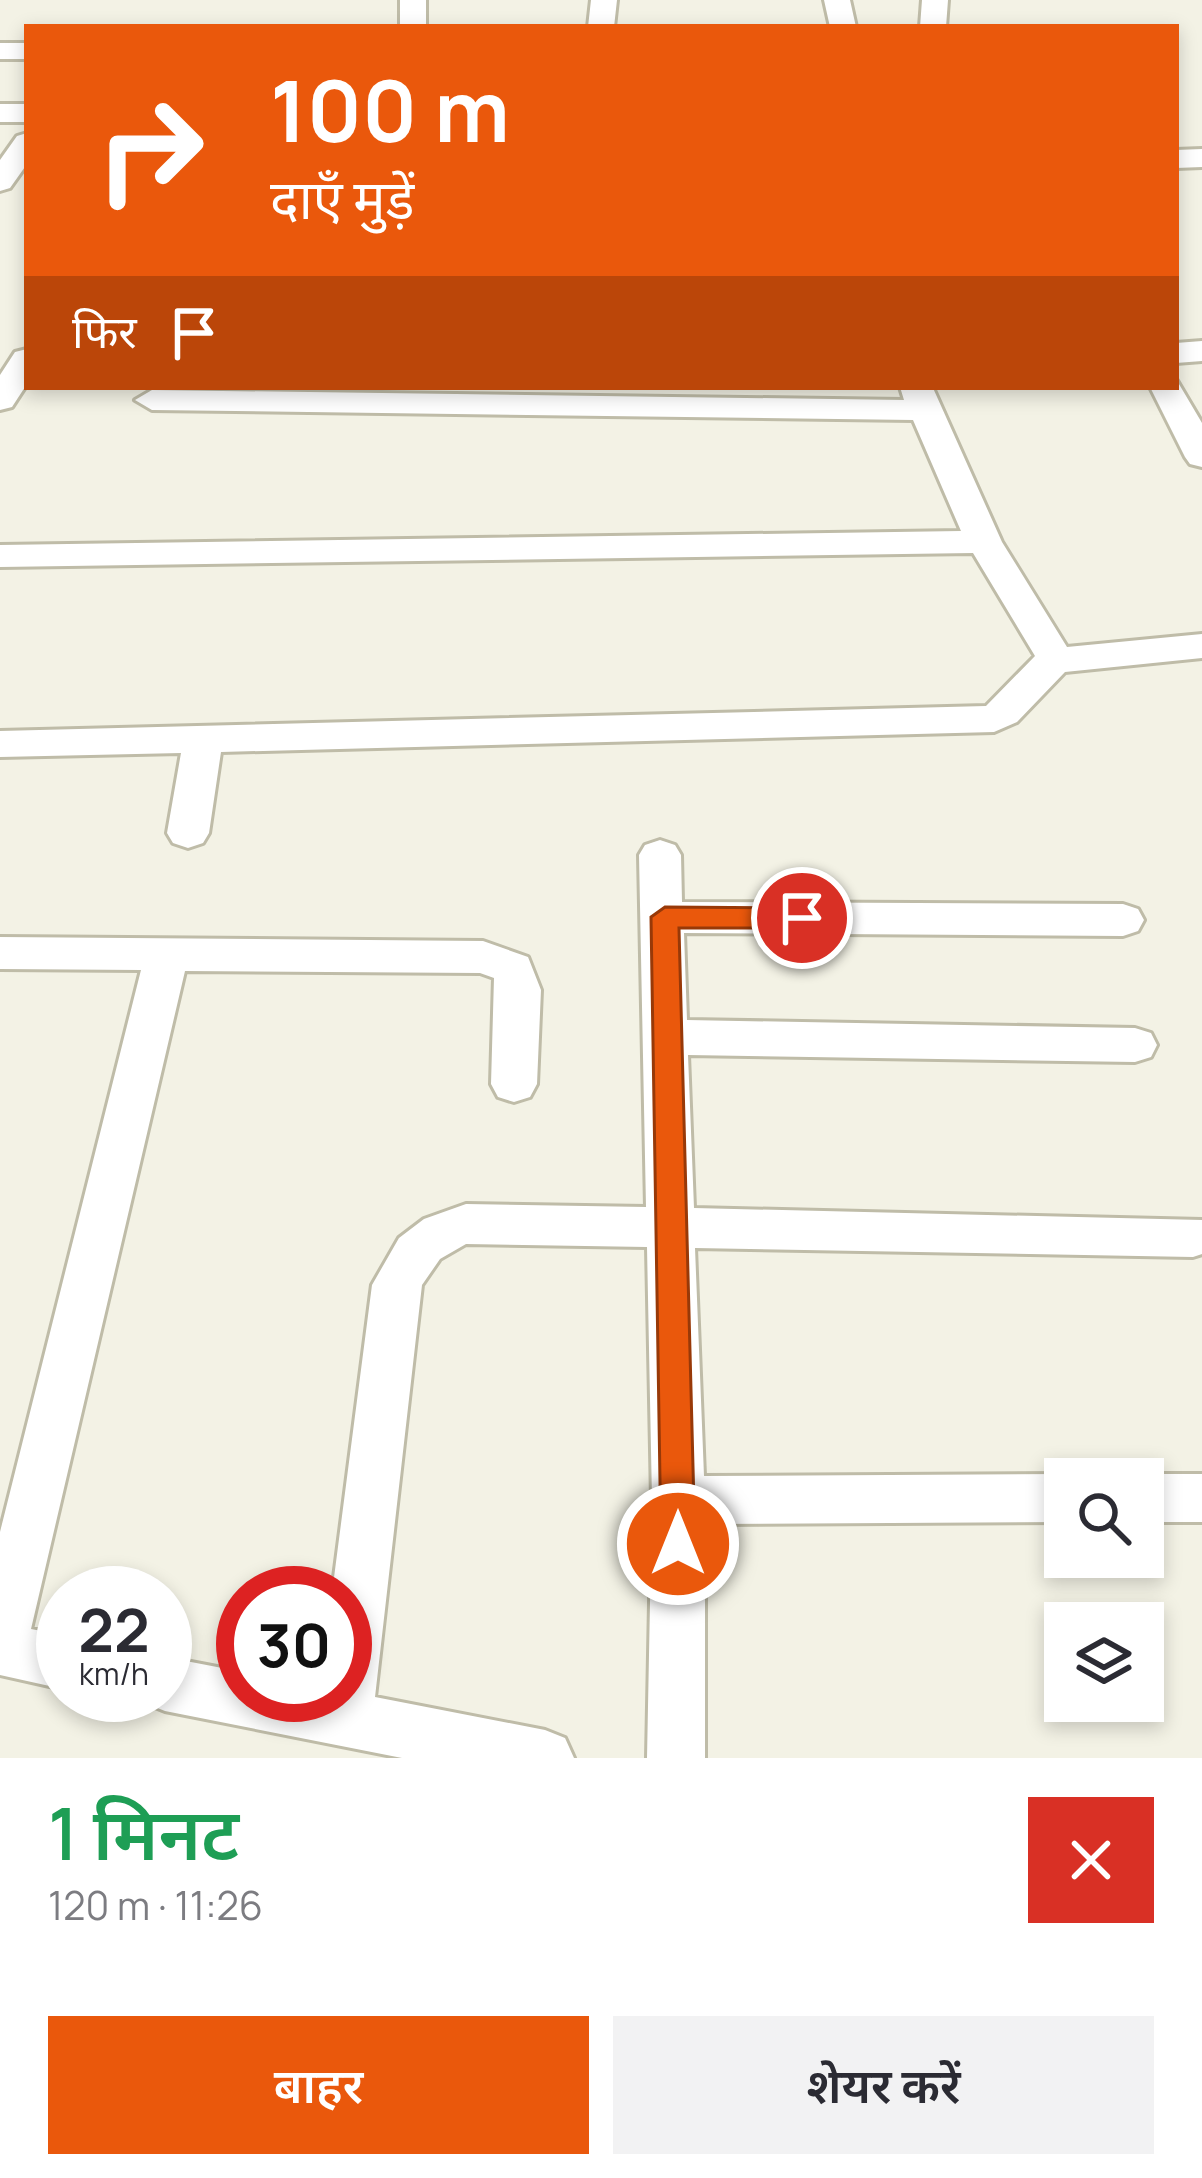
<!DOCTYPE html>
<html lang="hi">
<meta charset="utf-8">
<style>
:root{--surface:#fff;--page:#f2f2f3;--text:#2b2b33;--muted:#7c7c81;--accent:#ea580c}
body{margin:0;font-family:Manrope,"Noto Sans Devanagari",sans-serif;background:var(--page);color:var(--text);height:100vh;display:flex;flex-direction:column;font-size:45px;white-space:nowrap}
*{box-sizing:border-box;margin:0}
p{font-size:39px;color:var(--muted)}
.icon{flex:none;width:66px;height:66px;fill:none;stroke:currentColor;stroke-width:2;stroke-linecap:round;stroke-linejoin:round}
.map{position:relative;height:1758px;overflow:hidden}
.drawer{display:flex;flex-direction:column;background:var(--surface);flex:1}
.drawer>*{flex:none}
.top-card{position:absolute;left:24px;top:24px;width:1155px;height:366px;border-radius:0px;box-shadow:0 6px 18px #0003;background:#ea580c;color:#fff;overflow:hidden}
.controls{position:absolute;left:1044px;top:1458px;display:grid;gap:24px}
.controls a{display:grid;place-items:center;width:120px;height:120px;border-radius:0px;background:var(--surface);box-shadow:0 6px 18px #0003;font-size:60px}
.speed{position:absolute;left:36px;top:1566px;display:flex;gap:24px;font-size:60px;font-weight:700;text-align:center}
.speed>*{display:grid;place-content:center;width:156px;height:156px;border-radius:50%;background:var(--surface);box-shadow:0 6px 18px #0003;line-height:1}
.speed small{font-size:30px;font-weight:400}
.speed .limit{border:18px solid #d22;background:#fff;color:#111}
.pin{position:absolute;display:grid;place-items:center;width:102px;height:102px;color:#fff;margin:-51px;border:6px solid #fff;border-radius:50%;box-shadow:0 3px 12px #0007}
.me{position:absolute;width:132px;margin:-66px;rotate:0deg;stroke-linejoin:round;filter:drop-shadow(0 0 9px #0008)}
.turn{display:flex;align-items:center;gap:42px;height:252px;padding:0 48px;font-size:54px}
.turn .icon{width:156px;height:156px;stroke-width:2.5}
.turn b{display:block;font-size:84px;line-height:102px}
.then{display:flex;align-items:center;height:114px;padding:0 48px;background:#0003;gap:24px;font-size:45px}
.round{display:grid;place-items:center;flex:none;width:126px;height:126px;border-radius:0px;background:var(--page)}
.headline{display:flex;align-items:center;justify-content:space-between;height:204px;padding:0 48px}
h1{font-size:72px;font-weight:600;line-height:90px;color:#1e9e55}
.action{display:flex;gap:24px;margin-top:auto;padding:24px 48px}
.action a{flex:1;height:138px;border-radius:0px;background:var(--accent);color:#fff;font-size:48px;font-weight:600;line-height:138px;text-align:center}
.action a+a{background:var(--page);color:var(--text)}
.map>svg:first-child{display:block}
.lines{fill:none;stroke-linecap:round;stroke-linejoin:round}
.street-casing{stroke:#bfbca8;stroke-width:6}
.street{fill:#fff;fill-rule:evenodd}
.route{fill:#ea580c;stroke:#983908;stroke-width:3}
</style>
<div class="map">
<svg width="1202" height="1758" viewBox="0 0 1202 1758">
<rect width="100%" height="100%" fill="#f3f2e5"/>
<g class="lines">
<g class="street-casing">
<path id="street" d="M 400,0 L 426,0 L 426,27 L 400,27 Z
M 591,0 L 617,0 L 614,27 L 588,27 Z
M 824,0 L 850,0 L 856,27 L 830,27 Z
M 922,0 L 948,0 L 946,27 L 920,27 Z
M 0,43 L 27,43 L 27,59 L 0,59 Z
M 0,104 L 27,104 L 27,122 L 0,122 Z
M 27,133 L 27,164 L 10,188 L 0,191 L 0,160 L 17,136 Z
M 1202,149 L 1202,167 L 1176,168 L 1176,150 Z
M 1202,341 L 1202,361 L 1176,363 L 1176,343 Z
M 27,349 L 27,384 L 12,407 L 0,410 L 0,375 L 15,352 Z
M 1176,379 L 1202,423 L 1202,467 L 1190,464 L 1185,457 L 1150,387 L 1176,387 Z
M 900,387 L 933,388 L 1002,542 L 1067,647 L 1202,634 L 1202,658 L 1065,672 L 1017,722 L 994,732 L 221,752 L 209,833 L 203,843 L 188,848 L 173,843 L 167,833 L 181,753 L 0,757 L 0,731 L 986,706 L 1035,656 L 973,553 L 0,567 L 0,545 L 961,531 L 913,420 L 152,410 L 135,400 L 152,390 L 904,400 Z
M 660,840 L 675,845 L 681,855 L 682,902 L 1123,904 L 1138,909 L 1144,920 L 1138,931 L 1123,936 L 684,933 L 687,1020 L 1135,1028 L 1151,1033 L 1157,1045 L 1151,1057 L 1135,1062 L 688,1055 L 694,1208 L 1202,1220 L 1202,1254 L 1193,1257 L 695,1248 L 704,1476 L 1065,1474 L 1078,1479 L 1065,1479 L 1065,1522 L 705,1524 L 705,1758 L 647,1758 L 652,1500 L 647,1247 L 466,1244 L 440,1259 L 422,1285 L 375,1697 L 545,1730 L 565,1738 L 574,1758 L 402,1758 L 165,1711 L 145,1703 L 142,1695 L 165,1695 L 165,1657 L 243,1672 L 243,1695 L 345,1695 L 345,1593 L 332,1593 L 372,1285 L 399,1238 L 424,1219 L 466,1204 L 646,1207 L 639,855 L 645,845 Z
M 0,937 L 483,941 L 528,957 L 541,990 L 537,1084 L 530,1097 L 514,1102 L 498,1097 L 491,1084 L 494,978 L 480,973 L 185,971 L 31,1629 L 63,1635 L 63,1689 L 0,1675 L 0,1532 L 141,970 L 0,969 Z
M 1143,1474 L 1202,1474 L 1202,1522 L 1143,1522 L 1143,1479 L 1130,1479 Z"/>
</g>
<use href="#street" class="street"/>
</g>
<path class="route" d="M 665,907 L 802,908 L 816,918 L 802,928 L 679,928 L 695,1544 L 690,1555 L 678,1560 L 666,1555 L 661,1544 L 651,917 Z"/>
</svg>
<div class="controls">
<a><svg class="icon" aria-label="search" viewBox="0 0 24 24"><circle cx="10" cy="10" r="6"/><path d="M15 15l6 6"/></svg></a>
<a><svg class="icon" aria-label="layers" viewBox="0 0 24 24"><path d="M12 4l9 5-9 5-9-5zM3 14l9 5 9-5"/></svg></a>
</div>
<div class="speed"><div>22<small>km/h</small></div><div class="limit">30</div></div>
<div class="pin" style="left:802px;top:918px;background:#d93025"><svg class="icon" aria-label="arrive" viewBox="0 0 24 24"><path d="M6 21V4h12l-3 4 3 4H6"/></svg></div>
<svg class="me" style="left:678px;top:1544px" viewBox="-20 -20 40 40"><circle r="17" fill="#ea580c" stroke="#fff" stroke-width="3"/><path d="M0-11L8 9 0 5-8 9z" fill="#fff"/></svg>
<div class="top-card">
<div class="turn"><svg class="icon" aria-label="right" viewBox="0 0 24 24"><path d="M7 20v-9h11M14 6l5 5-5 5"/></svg><div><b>100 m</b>दाएँ मुड़ें</div></div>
<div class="then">फिर<svg class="icon" aria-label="arrive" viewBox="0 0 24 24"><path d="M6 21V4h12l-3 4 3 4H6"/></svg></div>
</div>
</div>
<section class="drawer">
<div class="headline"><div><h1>1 मिनट</h1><p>120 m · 11:26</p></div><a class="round" style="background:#d93025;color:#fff"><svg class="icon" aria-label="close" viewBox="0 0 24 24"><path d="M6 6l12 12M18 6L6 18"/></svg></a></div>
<div class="action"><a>बाहर</a><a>शेयर करें</a></div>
</section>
